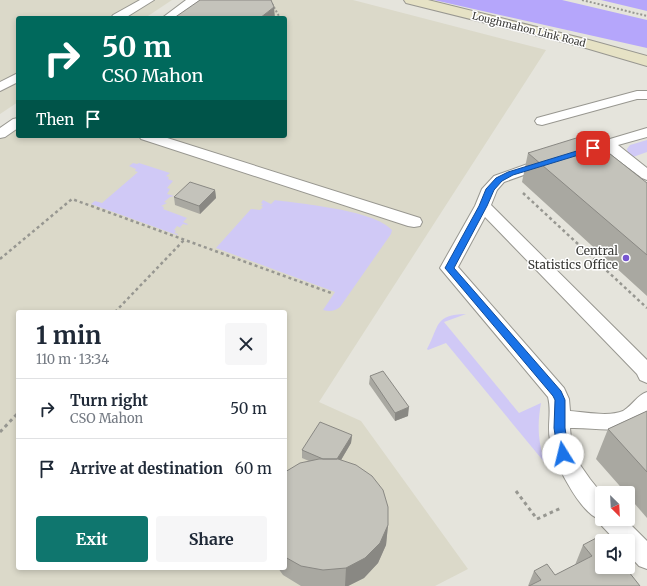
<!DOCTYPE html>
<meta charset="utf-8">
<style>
:root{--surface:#fff;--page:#f6f6f7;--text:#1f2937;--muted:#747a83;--line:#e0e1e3;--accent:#0f766e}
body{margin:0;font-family:Merriweather,serif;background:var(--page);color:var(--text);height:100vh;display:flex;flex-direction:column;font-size:15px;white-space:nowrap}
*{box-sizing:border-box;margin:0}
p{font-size:13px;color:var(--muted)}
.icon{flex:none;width:22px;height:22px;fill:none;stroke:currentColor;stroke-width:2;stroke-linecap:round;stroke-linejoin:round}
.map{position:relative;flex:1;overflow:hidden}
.sheet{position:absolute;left:16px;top:310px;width:271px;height:260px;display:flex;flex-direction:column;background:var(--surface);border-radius:4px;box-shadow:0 2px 6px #0003}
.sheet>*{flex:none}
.top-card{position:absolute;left:16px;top:16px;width:271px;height:122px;border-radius:4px;box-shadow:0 2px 6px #0003;background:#00695c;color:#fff;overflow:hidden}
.needle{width:26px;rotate:156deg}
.tools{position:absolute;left:595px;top:486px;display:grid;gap:8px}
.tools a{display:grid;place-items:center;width:40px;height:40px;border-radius:4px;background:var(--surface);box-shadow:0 2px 6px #0003;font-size:20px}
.pin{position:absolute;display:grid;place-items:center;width:34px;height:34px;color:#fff;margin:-17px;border-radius:8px;box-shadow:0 2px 6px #0006}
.me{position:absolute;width:44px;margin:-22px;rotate:351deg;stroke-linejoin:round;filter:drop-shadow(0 0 3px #0008)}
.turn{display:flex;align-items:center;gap:14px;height:84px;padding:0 20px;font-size:18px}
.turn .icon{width:52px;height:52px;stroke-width:2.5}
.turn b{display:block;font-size:28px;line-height:34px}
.then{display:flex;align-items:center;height:38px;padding:0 20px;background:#0003;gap:8px;font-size:15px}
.round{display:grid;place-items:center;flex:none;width:42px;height:42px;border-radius:4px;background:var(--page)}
.summary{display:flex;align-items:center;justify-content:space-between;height:68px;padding:0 20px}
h1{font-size:24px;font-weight:700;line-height:30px}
.primary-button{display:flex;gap:8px;margin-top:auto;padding:8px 20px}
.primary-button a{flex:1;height:46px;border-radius:4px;background:var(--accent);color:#fff;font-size:16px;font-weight:700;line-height:46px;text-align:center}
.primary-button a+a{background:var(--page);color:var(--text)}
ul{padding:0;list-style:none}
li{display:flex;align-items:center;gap:12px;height:60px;padding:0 20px;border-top:1px solid var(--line)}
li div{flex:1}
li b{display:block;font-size:15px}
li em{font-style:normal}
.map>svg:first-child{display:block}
.built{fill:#dbd9c9;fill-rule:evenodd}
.green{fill:#d0c9f6}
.forest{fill:#b5a6fb}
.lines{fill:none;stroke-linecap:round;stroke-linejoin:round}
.lane-casing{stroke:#989790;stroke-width:2}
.secondary-casing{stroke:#989790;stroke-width:2}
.path-far2{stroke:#979791;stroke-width:2;stroke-dasharray:2 2;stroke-linecap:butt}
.path-far1{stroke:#979791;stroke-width:2.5;stroke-dasharray:3 3;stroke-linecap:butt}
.path{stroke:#979791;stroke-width:3;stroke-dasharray:3.5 3.5;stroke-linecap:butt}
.lane{fill:#fff;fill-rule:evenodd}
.secondary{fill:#e6e2c5;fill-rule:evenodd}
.wall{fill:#a9a8a1}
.shaded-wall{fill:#898883}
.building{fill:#c4c3bb;stroke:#898883}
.route{fill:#1a73e8;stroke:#114b97}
.poi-dot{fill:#7756d0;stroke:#fff;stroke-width:1.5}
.labels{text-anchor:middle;stroke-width:3;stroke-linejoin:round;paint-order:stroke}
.far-street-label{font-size:10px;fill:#3a3a37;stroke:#fff}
.poi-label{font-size:12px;fill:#3a3a37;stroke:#fff;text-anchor:end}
</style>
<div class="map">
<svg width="647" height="586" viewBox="0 0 647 586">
<rect width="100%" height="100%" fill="#e5e4dc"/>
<path class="built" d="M 0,0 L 172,0 L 145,18 L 18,18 L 18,102 L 0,114 Z
M 202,0 L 353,0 L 546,50 L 319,402 L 361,421 L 468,569 L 435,586 L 0,586 L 0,136 L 18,124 L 18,136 L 285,136 L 285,18 L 175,18 ZM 18,312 L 285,312 L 285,568 L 18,568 Z"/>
<path class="green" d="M 647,140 L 647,152 L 633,157 L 628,153 L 627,149 L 630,145 Z
M 133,163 L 137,164 L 139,163 L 170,173 L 166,176 L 169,177 L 168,179 L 173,181 L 167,188 L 170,189 L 167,194 L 174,196 L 170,197 L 164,202 L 167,203 L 161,206 L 164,207 L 163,209 L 187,218 L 183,222 L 188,224 L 187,225 L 183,224 L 180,227 L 183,229 L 177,226 L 174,230 L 176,231 L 174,233 L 178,234 L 177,235 L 91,204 L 95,201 L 102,203 L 138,172 L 135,171 L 136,169 L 129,166 Z
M 263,200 L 271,204 L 275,200 C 302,204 374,210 392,230 L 391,234 L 340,307 C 335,311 330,312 323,310 L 335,292 L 216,248 L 251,209 L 260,210 L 263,207 L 261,206 L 263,204 L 261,203 Z
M 466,314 L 444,322 L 519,413 L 541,403 C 537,425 538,442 545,463 L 446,343 L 428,350 L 427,349 C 440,325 434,315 466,314 Z"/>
<path class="forest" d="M 434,0 L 562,0 L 647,20 L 647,48 Z
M 601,0 L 647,0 L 647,11 Z"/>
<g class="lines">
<g class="lane-casing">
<path id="lane" d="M 140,0 L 154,0 L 125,18 L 111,18 L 113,15 Z
M 186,0 L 200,0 L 176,18 L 162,18 Z
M 18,73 L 18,82 L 0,91 L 0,82 Z
M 637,91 L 647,91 L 647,99 L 637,99 L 542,125 L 537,124 L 535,121 L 537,118 Z
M 18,118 L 18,128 L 5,137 L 0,138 L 0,128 L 13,119 Z
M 647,128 L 647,137 L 618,145 L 647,168 L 647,180 L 642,178 L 605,150 L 578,157 L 573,156 L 571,153 L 573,150 Z
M 139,136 L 161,136 L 420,218 L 422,222 L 420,226 L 414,227 L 408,226 L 141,139 Z
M 547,157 L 552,159 L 555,162 L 552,165 L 504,182 L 497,190 L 491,205 L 647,360 L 647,383 L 640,380 L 637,374 L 485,217 L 458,267 L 564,388 L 569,399 L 570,411 C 584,412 610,417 623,411 C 633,405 637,395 647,392 L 647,416 C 618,437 600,427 570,428 L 571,439 L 576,459 L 590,479 L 602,494 L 602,519 L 625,519 L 647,541 L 647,569 L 639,566 L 628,554 L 628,541 L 616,541 L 602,526 L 599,519 C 579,512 553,460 550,440 C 547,425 552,412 548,397 L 440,268 L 475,206 L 482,189 L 494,176 Z"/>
</g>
<g class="secondary-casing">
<path id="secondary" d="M 404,0 L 428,0 L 589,40 L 647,56 L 647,66 L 579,46 L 406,3 Z"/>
</g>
<path class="path-far2" d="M 270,0 L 280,18
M 582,0 L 647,16"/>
<path class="path-far1" d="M 523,193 L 647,308
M 0,259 L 72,199 L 331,293
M 115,312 L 184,240"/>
<path class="path" d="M 0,432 L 18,413
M 516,491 L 537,519 L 561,508"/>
<use href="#lane" class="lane"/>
<use href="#secondary" class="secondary"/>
</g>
<path class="wall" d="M 528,153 L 647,183 L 647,296 L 522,182 Z
M 215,190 L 216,198 L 200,214 L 175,205 L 174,197 Z
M 370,376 L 408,416 L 395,421 L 369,384 Z
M 647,411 L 647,518 L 628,496 L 628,493 L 626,493 L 596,459 L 608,429 Z
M 352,435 L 351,443 L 341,460 L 388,525 L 386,545 L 378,563 L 364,578 L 348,586 L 301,586 L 283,575 L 278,568 L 285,568 L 285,472 L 309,461 L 302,458 L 302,450 Z
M 583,545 L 640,586 L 528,586 L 534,571 L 555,575 L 575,565 Z"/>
<path class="shaded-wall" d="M 274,7 L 275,18 L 260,18 Z
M 215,190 L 216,198 L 200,214 L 199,206 Z
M 409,407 L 408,416 L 395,421 L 395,413 Z
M 352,435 L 351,443 L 334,472 L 334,464 Z
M 388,525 L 386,545 L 378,563 L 364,578 L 348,586 L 345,586 L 346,568 Z"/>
<path class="building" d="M 200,0 L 271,0 L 274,7 L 260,18 L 174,18 Z
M 586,135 L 647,183 L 647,255 L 528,153 Z
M 190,182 L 215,190 L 199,206 L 174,197 Z
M 383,371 L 409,407 L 395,413 L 370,376 Z
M 647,411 L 647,472 L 608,429 Z
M 320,422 L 352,435 L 337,459 L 323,459 L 302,450 Z
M 319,459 L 338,459 L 356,465 L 372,476 L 383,490 L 388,507 L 388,525 L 380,543 L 365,558 L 346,568 L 323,570 L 301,566 L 285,557 L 285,472 L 300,463 Z
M 600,536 L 604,541 L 602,541 L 602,567 L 625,567 L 640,586 L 529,586 L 541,580 L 534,571 L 547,564 L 555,575 L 592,556 L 583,545 Z"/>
<path class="route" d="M 593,146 L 597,148 L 595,150 L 513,175 L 502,181 L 494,190 L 487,206 L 454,268 L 561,391 L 565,400 L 565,428 L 569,454 L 567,457 L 563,459 L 559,457 L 558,454 L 554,428 L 555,400 L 553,396 L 445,268 L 479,206 L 486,189 L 496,178 L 508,172 Z"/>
<circle class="poi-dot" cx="626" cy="258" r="4"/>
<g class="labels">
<g class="far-street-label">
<text transform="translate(529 29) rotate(14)" y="4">Loughmahon Link Road</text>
</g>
<g class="poi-label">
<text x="618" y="255">Central<tspan x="618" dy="14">Statistics Office</tspan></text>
</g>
</g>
</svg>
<div class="tools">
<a><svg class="needle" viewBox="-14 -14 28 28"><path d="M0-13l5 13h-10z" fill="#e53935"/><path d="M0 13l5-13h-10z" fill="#747a83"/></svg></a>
<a><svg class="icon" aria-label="sound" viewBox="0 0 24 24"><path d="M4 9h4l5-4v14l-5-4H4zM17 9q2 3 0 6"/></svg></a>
</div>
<div class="pin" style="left:593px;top:148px;background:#d93025"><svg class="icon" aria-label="arrive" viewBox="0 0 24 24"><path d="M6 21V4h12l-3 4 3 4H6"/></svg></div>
<svg class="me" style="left:563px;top:454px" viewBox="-20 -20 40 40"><circle r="19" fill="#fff"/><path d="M0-13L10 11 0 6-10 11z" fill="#1a73e8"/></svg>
<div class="top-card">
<div class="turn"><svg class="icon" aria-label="right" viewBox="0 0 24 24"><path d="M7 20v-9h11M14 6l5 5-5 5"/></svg><div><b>50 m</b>CSO Mahon</div></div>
<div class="then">Then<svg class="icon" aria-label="arrive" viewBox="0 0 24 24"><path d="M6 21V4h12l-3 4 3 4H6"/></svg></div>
</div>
<section class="sheet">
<div class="summary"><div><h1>1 min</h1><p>110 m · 13:34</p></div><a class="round"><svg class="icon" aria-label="close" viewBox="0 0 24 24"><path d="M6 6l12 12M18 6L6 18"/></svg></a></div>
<ul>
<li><svg class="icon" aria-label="right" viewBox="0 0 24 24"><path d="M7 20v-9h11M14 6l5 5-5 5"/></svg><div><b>Turn right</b><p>CSO Mahon</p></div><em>50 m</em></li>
<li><svg class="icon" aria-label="arrive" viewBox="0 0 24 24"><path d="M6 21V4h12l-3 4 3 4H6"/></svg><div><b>Arrive at destination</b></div><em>60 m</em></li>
</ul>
<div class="primary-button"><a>Exit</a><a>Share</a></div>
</section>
</div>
